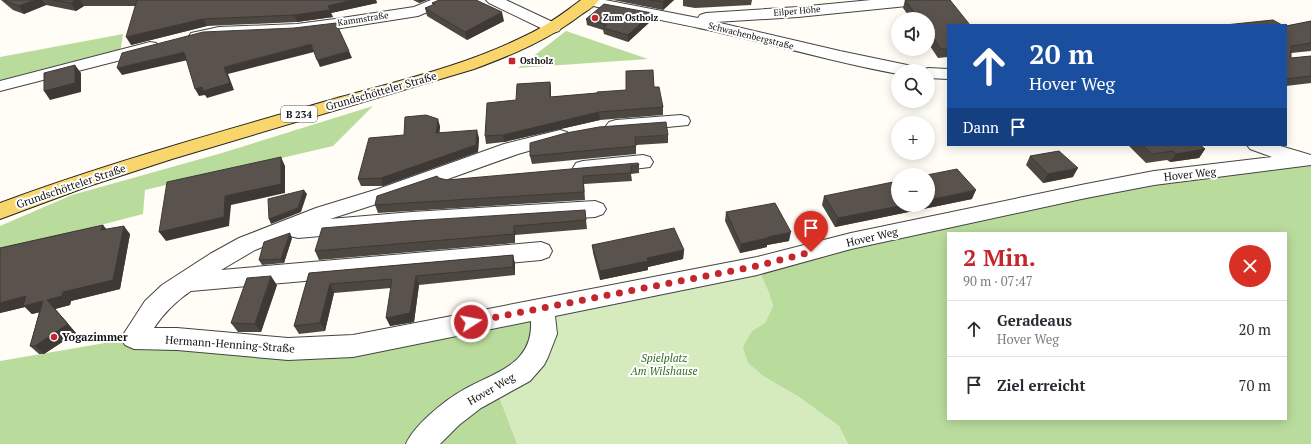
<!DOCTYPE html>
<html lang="de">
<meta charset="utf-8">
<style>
:root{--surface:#fff;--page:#f7f7f7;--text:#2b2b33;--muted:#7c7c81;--line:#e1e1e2;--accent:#c4262e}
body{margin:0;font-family:"PT Serif",serif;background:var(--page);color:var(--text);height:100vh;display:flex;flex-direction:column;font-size:15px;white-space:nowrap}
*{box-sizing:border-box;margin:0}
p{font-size:13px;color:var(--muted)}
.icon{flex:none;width:22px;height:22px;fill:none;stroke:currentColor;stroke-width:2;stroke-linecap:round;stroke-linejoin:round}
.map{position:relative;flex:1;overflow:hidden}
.drawer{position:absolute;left:947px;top:232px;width:340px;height:188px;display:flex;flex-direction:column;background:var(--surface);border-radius:0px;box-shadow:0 2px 10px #0003}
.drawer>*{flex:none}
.banner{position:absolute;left:947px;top:24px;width:340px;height:122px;border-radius:0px;box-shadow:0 2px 10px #0003;background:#1a4fa0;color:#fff;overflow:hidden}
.controls{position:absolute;left:891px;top:12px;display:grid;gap:8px}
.controls a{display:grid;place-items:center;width:44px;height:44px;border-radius:50%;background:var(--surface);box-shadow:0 2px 10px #0003;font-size:20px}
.pin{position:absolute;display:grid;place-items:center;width:34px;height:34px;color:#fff;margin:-41px -17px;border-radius:50% 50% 50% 0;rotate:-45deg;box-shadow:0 0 4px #0007}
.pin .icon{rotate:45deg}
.me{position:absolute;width:44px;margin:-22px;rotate:79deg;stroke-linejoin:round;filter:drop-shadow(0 0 3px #0008)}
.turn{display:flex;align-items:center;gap:14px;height:84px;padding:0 16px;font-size:18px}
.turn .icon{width:52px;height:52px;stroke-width:2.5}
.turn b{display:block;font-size:28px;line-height:34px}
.then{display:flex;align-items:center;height:38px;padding:0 16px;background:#0003;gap:8px;font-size:15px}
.round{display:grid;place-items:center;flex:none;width:42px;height:42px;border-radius:21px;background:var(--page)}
.summary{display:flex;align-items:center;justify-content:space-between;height:68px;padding:0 16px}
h1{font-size:24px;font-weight:600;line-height:30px;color:var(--accent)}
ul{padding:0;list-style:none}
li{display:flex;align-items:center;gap:12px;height:56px;padding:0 16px;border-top:1px solid var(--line)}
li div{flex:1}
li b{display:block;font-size:15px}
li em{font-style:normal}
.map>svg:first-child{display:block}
.green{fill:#d5ebbd}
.forest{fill:#b9dc9c;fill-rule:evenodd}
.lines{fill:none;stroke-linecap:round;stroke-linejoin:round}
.street-casing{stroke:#444;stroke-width:2}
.primary-casing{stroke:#222;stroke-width:2}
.street{fill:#fff;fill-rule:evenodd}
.primary{fill:#f9d66b;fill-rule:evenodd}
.wall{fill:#4d4742}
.shaded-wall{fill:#3f3936}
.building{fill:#5a524d;stroke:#3f3936}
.route{stroke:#c4262e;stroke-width:7;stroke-dasharray:0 12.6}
.poi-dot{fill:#c4262e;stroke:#fff;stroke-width:1.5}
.labels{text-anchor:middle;stroke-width:4;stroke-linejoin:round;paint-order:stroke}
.far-street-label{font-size:9px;fill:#111;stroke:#fff}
.far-poi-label{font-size:9px;font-weight:bold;fill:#111;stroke:#fff;text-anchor:start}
.shield{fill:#fff;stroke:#585858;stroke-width:1}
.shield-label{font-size:10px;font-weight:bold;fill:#111}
.street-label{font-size:11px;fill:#111;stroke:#fff}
.poi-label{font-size:11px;font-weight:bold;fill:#111;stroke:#fff;text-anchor:start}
.park-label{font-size:11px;font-style:italic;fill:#2f6b1f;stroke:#fff}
</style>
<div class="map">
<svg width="1311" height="444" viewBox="0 0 1311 444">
<rect width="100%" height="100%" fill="#fffdf5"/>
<path class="green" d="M 757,266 L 769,293 L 773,306 L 765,323 L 752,331 L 748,363 L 763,376 L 799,397 L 839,426 L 848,444 L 517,444 L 495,386 L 542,308 Z"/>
<path class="forest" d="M 566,31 L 648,59 L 518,68 Z
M 123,34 L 120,54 L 0,86 L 0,57 Z
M 373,106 L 333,146 L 145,190 L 143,214 L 0,251 L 0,226 L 72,195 L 222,153 Z
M 1311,162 L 1311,444 L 848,444 L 839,426 L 799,397 L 763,376 L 748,363 L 743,347 L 752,331 L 765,323 L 773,306 L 769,293 L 757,266 L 1086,191 ZM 948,233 L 1286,233 L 1286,419 L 948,419 Z
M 542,308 L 544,334 L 495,386 L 517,444 L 0,444 L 0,361 L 134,338 L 288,349 Z"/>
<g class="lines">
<g class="street-casing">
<path id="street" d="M 431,0 L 452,0 L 449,3 L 418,16 L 335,29 L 297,34 L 219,37 L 197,41 L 191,39 L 189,36 L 191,33 L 219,27 L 297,24 L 335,19 L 414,7 Z
M 486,0 L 506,0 L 559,25 L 561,28 L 559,31 L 553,33 L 547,31 L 489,3 Z
M 583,0 L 605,0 L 698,18 L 700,15 L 706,13 L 798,7 L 871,0 L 925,0 L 922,3 L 917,5 L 798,17 L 716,22 L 840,51 L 912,66 L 918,67 L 921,71 L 928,68 L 948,69 L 948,79 L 928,78 L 928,71 L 898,71 L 898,74 C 838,63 780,46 721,33 C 676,22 630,15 585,4 Z
M 150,42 L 156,43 L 158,47 L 156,51 L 0,91 L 0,81 Z
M 681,115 L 688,117 L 690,121 L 688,125 L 616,132 L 609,130 L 606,126 L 609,122 L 616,120 Z
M 560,130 L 567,132 L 570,136 L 567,140 L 518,154 L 392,199 L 330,219 L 412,212 L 595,201 L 603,204 L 606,209 L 603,214 L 595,217 L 412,228 L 298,238 L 290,236 L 255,250 L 221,270 L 541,242 L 549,245 L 552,251 L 549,257 L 541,260 L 191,291 C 176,301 164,313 154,328 L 177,328 L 288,338 L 353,335 L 757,257 L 851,233 L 1086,184 L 1154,171 L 1272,157 L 1250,149 L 1247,145 L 1277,145 L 1311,155 L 1311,165 L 1154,185 L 1086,198 L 851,249 L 757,275 L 555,316 L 557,334 L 548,357 L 544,365 L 530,381 L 481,408 L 459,425 L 440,444 L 406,444 C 414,425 445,400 463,390 C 495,372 533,365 531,321 L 353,357 L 288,360 L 177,350 L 134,349 L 125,345 L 121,338 L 145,301 L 162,285 L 210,254 L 239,238 L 316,208 L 378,189 L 504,144 Z
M 643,155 L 650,157 L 653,162 L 650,167 L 583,175 L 576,173 L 573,168 L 576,163 L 583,161 Z"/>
</g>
<g class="primary-casing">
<path id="primary" d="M 581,0 L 599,0 C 595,6 588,10 582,14 C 550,39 512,55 474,69 L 172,159 L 89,186 L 0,219 L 0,203 C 105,164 213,134 320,103 C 389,83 461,68 527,35 C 546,26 564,13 581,0 Z"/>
</g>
<use href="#street" class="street"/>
<use href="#primary" class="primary"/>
</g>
<path class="wall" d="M 1,0 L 376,0 L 377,3 L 331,13 L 333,17 L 297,22 L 207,26 L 131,45 L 135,6 L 84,6 L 76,11 L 46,5 L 24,14 L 13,10 Z
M 413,0 L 427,0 L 419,3 Z
M 613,0 L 674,0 L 663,10 Z
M 683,0 L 752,0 L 751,5 L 695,8 L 683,6 Z
M 905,0 L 948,25 L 948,57 L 938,58 L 928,43 L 928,19 L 911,19 L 903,8 Z
M 432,3 L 504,21 L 467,40 L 427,16 L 425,8 L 433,5 Z
M 652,13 L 652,20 L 628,42 L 604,34 L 603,30 L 587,25 L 586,19 Z
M 1311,21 L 1311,51 L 1291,53 L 1291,58 L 1311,56 L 1311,83 L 1286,86 L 1286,26 Z
M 550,82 L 551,89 L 551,97 L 597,93 L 654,87 L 663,107 L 663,115 L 600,120 L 504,142 L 486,144 L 485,136 L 516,100 Z
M 440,126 L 439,133 L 479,138 L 478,152 L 383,186 L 361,186 L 358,179 L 404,135 Z
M 668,135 L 668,143 L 636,145 L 636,154 L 532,164 L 530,156 L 530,143 Z
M 1128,145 L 1200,145 L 1205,149 L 1199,158 L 1170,162 L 1167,160 L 1146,163 Z
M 1030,156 L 1073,177 L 1043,183 L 1026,165 Z
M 639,165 L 639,173 L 631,174 L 632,181 L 584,184 L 585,200 L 378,213 L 375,205 L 439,178 L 447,180 Z
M 824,196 L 972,199 L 835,227 L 822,205 Z
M 585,210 L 587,229 L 515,235 L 515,243 L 319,260 L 315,251 Z
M 726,212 L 789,241 L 767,245 L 767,247 L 740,253 L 725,221 Z
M 103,225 L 106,229 L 130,234 L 120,289 L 71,301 L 70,305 L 55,309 L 76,333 L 44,354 L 39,354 L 30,346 L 39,312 L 32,314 L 25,307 L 0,313 L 0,248 Z
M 292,238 L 284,263 L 262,265 L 259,260 Z
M 592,245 L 684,250 L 683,259 L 648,267 L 648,270 L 600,280 L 593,253 Z
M 513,255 L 515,264 L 515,275 L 419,285 L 414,322 L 390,326 L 391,288 L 334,293 L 325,331 L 299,334 L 294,326 L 309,273 Z
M 277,285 L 261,332 L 238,332 L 231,323 Z"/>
<path class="shaded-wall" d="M 35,0 L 42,0 L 46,5 L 24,14 L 19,6 Z
M 76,0 L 80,0 L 84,6 L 76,11 L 71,3 Z
M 353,0 L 376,0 L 377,3 L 331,13 L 333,17 L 297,22 L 294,15 L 328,6 Z
M 419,0 L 427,0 L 419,3 Z
M 666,0 L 674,0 L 663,10 L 663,2 Z
M 502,12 L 504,21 L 467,40 L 465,32 Z
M 652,13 L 652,20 L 628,42 L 628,35 Z
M 203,19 L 207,26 L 131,45 L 126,37 Z
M 311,44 L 314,52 L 228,74 L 234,90 L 207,98 L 205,95 L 199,96 L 195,89 L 224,67 Z
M 349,51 L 352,58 L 320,67 L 317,60 Z
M 184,52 L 188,60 L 122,75 L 117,68 Z
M 75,65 L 81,73 L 81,92 L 50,100 L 44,91 Z
M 550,82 L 551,89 L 551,105 L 550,97 Z
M 599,112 L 600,120 L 504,142 L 503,135 Z
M 438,119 L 440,126 L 439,140 L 436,133 Z
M 477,130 L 479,138 L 478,152 L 383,186 L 381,178 Z
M 1205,149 L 1199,158 L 1170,162 L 1176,154 Z
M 281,157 L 285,166 L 285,193 L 231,205 L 229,226 L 166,241 L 159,232 L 225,196 Z
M 1078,168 L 1073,177 L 1043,183 L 1048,174 Z
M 304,190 L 307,194 L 301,212 L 271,224 L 269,219 Z
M 976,190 L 972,199 L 835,227 L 838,218 L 904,205 L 928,205 L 928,200 Z
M 103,225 L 110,234 L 101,230 Z
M 124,226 L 130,234 L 120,289 L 71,301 L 70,305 L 55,309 L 76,333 L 44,354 L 35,346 L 47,300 L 63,292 Z
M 514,226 L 515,235 L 515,243 L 514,234 Z
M 791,232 L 789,241 L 767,245 L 767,247 L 740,253 L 741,244 L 768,237 Z
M 290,233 L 292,238 L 284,263 L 281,259 Z
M 684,250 L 683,259 L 648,267 L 648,270 L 600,280 L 600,271 L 647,258 Z
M 513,255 L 515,264 L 515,275 L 513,267 Z
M 271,276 L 277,285 L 261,332 L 255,324 Z
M 416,276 L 419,285 L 414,322 L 390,326 L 386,318 Z
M 330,284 L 334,293 L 325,331 L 320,323 Z
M 26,296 L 43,301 L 51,310 L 32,314 L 25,307 L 0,313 L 0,303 Z"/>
<path class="building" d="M 5,0 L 35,0 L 19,6 L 8,2 Z
M 53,0 L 76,0 L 71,3 Z
M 137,0 L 353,0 L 328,6 L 330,10 L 294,15 L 203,19 L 126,37 Z
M 439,0 L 476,0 L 502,12 L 465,32 L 425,8 L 435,4 L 432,3 Z
M 650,0 L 666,0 L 663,2 Z
M 905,0 L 950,0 L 970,25 L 948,25 L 948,49 L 941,49 L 928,31 L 928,19 L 919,19 Z
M 604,4 L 652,13 L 628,35 L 603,28 L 607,25 L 586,19 Z
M 1273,20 L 1282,25 L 1225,25 Z
M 1311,21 L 1311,43 L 1291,46 L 1291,58 L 1311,56 L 1311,76 L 1286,79 L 1286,26 Z
M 336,23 L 349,51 L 317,60 L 311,44 L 224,67 L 230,83 L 203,91 L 202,87 L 195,89 L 184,52 L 117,68 L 122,53 L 203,32 L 294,28 Z
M 75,65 L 75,83 L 44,91 L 44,73 Z
M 653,70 L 654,87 L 659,87 L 663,107 L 599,112 L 503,135 L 485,136 L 487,103 L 516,100 L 517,84 L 550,82 L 550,97 L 597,93 L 597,92 L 626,90 L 626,71 Z
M 426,115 L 438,119 L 436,133 L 477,130 L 476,145 L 381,178 L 358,179 L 369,138 L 404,135 L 405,117 Z
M 666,122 L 668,135 L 635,137 L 636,146 L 530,156 L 530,143 L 566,133 L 599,127 Z
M 1142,145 L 1200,145 L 1205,149 L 1176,154 L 1173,151 L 1152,154 Z
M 1059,151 L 1078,168 L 1048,174 L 1030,156 Z
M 281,157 L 281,184 L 225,196 L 224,217 L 159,232 L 167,182 Z
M 638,163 L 639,165 L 631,166 L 631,173 L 583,176 L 584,192 L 375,205 L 377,196 L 437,176 L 439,178 L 447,180 Z
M 957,169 L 976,190 L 928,200 L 928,175 L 927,175 Z
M 898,181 L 898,205 L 904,205 L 838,218 L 824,196 Z
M 304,190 L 298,208 L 269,219 L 268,199 Z
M 775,203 L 791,232 L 768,237 L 768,238 L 741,244 L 726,212 Z
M 585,210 L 586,220 L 514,226 L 514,234 L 315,251 L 322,228 L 409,221 Z
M 103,225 L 101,230 L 124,226 L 113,280 L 63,292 L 62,296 L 47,300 L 68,324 L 35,346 L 30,346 L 43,301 L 23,306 L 26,296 L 0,303 L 0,248 Z
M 674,228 L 684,250 L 647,258 L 648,261 L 600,271 L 592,245 Z
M 290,233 L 281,259 L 259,260 L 264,242 Z
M 513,255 L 513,267 L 416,276 L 410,313 L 386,318 L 392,279 L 330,284 L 320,323 L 294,326 L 309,273 Z
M 271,276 L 255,324 L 231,323 L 247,278 Z"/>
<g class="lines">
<path class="route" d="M 471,322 L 757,266 L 811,252"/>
</g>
<g class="poi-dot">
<circle cx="595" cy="18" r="4"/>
<rect x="508" y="57" width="8" height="8" rx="2"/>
<circle cx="54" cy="337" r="4"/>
</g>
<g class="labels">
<g class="far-street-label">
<text transform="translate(797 11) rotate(-5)" y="3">Eilper Höhe</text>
<text transform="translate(363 19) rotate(-9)" y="3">Kammstraße</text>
<text transform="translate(751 36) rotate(14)" y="3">Schwachenbergstraße</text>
</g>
<g class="far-poi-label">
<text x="603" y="21">Zum Ostholz</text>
<text x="520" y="64">Ostholz</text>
</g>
<rect class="shield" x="281" y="106" width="36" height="16" rx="3"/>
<g class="shield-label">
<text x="299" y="118">B 234</text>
</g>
<g class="street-label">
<text transform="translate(381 91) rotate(-16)" y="4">Grundschötteler Straße</text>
<text transform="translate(1190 174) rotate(-6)" y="4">Hover Weg</text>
<text transform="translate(71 186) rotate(-19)" y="4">Grundschötteler Straße</text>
<text transform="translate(872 237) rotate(-13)" y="4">Hover Weg</text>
<text transform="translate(230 344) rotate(4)" y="4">Hermann-Henning-Straße</text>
<text transform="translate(491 389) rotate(-30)" y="4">Hover Weg</text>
</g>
<g class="poi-label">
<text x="62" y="341">Yogazimmer</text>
</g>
<g class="park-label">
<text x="664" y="362">Spielplatz<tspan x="664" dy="13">Am Wilshause</tspan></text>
</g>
</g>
</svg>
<div class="controls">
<a><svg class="icon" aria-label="sound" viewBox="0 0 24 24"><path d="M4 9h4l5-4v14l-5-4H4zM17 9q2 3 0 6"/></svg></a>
<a><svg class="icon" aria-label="search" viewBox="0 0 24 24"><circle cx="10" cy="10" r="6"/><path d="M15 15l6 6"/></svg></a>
<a>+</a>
<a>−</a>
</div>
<div class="pin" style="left:811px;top:252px;background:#d93025"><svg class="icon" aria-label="arrive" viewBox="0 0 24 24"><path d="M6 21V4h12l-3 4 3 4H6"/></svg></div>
<svg class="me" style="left:471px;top:322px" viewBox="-20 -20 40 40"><circle r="17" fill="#c4262e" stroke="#fff" stroke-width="3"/><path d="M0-11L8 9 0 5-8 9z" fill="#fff"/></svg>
<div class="banner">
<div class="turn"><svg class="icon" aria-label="ahead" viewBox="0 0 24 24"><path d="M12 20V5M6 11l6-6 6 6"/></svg><div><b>20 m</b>Hover Weg</div></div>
<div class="then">Dann<svg class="icon" aria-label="arrive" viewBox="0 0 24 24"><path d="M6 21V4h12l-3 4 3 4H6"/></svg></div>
</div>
<section class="drawer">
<div class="summary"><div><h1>2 Min.</h1><p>90 m · 07:47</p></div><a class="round" style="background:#d93025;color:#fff"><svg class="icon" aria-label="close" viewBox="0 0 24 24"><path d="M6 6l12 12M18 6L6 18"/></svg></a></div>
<ul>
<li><svg class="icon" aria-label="ahead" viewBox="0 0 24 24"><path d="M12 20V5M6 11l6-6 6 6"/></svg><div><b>Geradeaus</b><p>Hover Weg</p></div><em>20 m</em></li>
<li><svg class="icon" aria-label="arrive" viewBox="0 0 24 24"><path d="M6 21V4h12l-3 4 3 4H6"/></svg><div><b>Ziel erreicht</b></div><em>70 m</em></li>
</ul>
</section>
</div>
